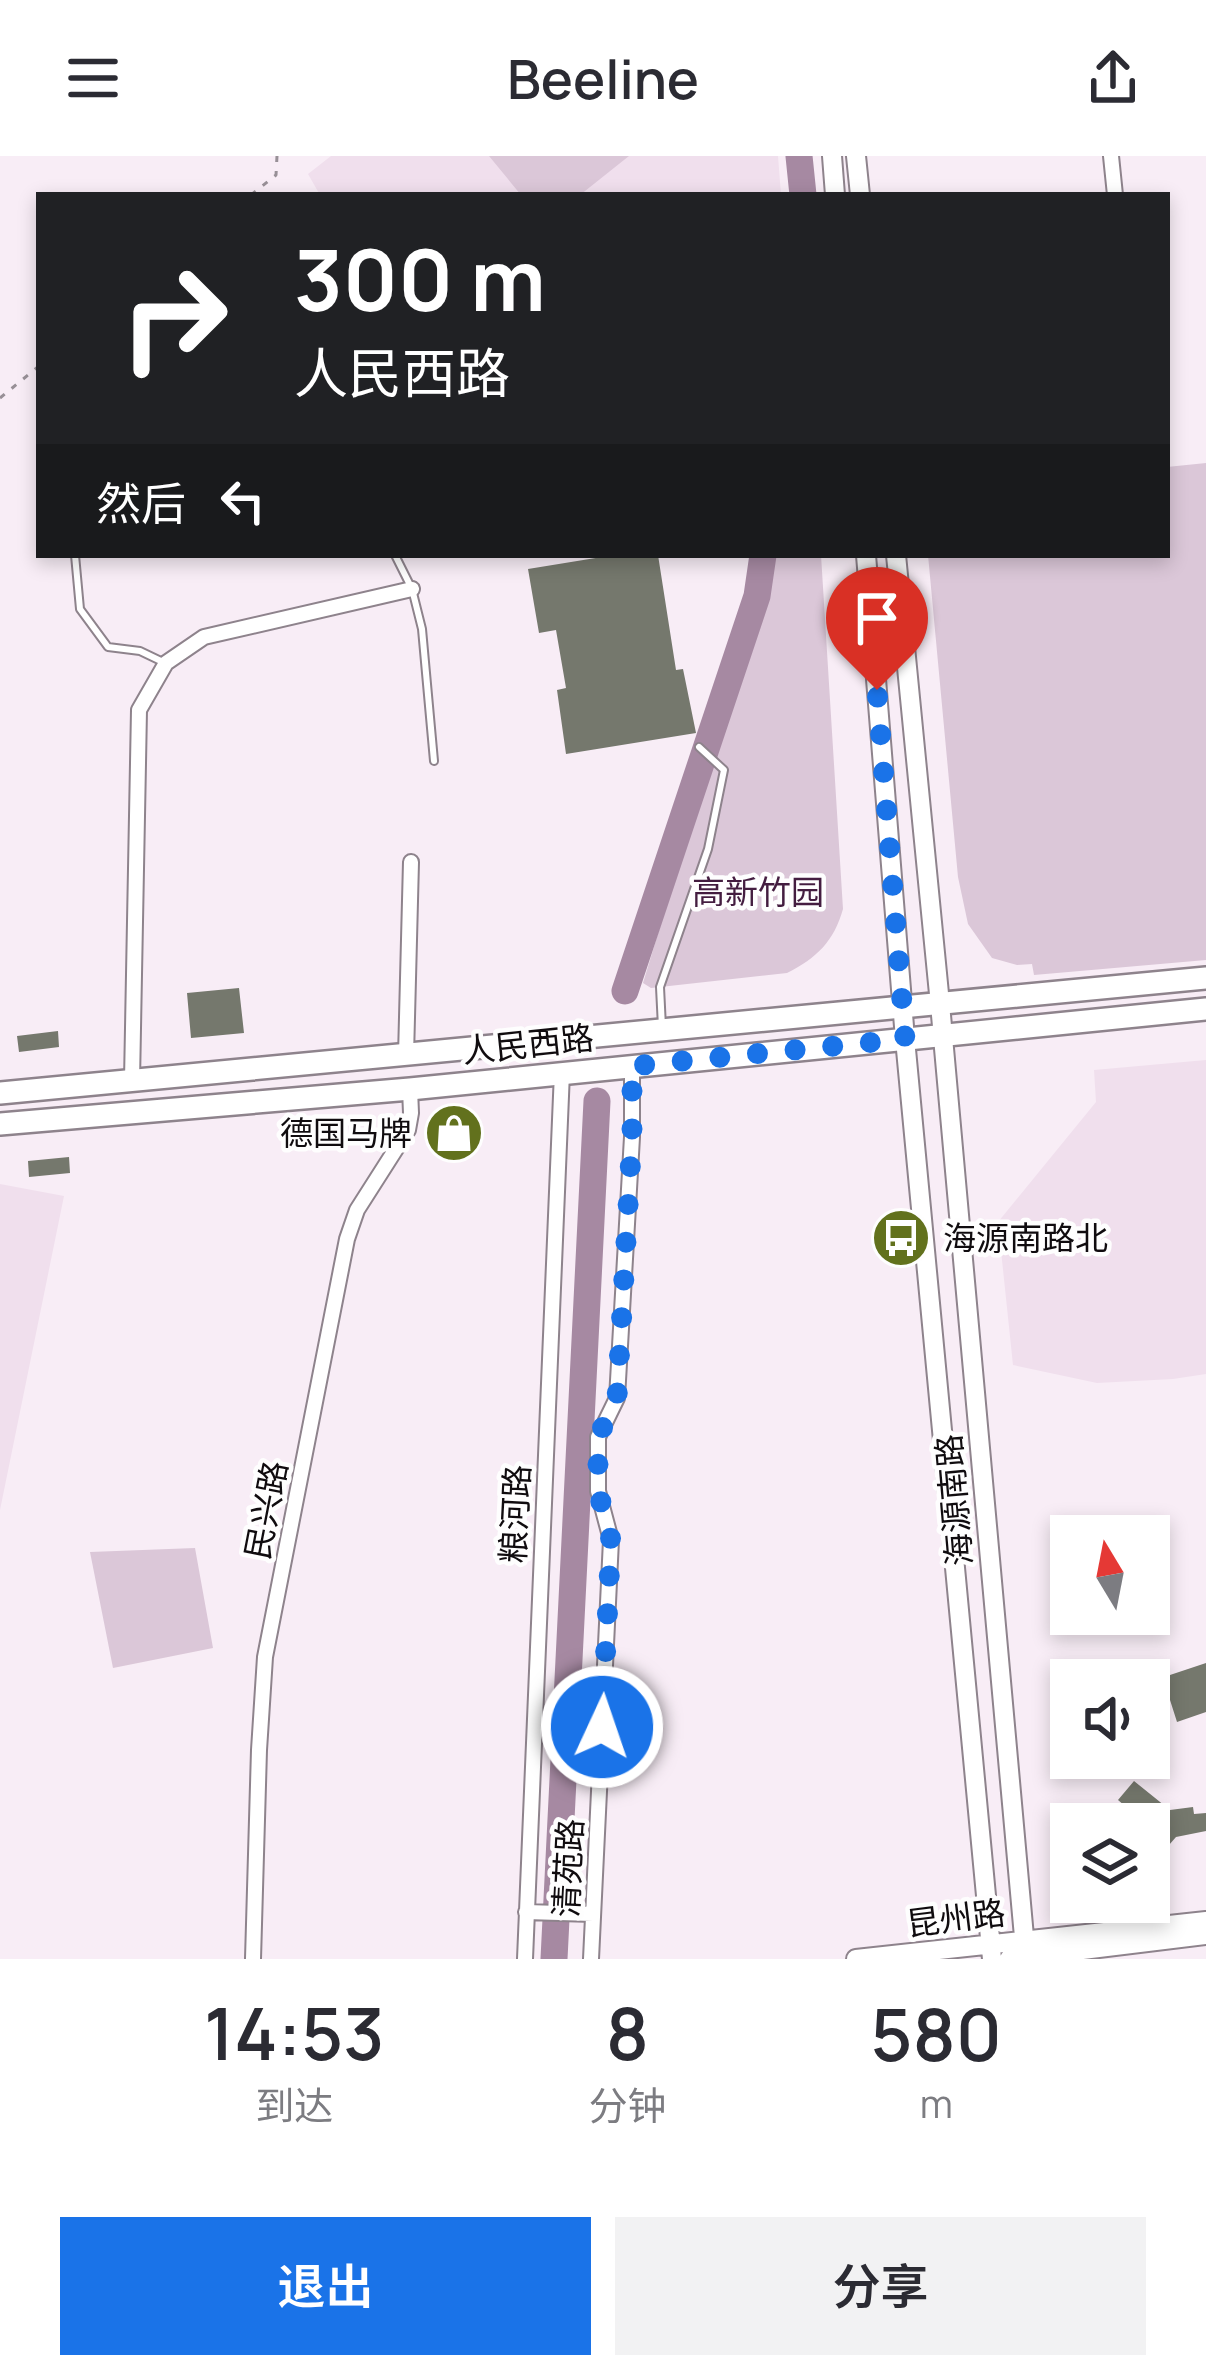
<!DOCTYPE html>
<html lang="zh">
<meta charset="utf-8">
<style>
:root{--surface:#fff;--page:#f2f2f3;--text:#2b2b33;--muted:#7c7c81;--accent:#1a73e8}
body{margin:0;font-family:Manrope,"Noto Sans SC",sans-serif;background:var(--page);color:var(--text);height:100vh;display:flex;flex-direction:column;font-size:45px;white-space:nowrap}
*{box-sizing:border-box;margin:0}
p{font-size:39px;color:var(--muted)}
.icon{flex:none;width:66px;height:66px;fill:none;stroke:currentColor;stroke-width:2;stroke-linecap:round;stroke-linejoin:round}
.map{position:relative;height:1803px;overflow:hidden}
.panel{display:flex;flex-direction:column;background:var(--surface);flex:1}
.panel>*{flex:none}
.banner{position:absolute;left:36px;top:36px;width:1134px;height:366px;border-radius:0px;box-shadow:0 6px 18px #0003;background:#202124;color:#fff;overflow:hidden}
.needle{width:78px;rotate:350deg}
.tools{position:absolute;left:1050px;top:1359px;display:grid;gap:24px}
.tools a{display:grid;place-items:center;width:120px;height:120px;border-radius:0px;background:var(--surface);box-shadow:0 6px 18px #0003;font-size:60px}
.pin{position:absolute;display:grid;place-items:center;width:102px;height:102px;color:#fff;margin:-123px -51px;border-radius:50% 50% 50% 0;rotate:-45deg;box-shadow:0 0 12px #0007}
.pin .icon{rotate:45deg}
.me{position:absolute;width:132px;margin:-66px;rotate:3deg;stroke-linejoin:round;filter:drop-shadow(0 0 9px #0008)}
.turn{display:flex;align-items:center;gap:42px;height:252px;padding:0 60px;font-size:54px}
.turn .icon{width:156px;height:156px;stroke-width:2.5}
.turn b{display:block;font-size:84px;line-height:102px}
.then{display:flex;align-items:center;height:114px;padding:0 60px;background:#0003;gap:24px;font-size:45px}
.eta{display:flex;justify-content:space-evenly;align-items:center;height:204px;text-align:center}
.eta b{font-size:72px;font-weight:600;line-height:84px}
.button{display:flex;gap:24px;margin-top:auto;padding:24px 60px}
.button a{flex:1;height:138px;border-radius:0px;background:var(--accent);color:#fff;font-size:48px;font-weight:600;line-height:138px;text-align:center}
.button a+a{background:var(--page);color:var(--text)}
header{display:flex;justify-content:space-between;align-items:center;height:156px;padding:0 60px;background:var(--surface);font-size:54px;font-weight:600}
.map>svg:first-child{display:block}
.built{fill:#f0dfed}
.green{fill:#dbc7d8}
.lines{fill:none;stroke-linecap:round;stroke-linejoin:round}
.river{stroke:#a689a2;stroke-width:27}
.building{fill:#75786d}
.lane-casing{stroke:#8e838c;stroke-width:10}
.street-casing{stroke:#8e838c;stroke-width:18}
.secondary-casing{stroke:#8e838c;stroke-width:22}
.primary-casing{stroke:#8e838c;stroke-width:26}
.path{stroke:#989097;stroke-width:3;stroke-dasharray:6 9;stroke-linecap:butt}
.lane{stroke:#fff;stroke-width:6}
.street{stroke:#fff;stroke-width:14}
.secondary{stroke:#fff;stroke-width:18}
.primary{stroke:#fff;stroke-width:21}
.route{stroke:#1a73e8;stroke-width:21;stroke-dasharray:0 37.8}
.labels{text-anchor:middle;stroke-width:9;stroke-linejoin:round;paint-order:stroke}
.park-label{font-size:33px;fill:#441d40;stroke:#fefefe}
.street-label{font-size:33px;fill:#100c0f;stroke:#fefefe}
.poi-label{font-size:33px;fill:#100c0f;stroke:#fefefe;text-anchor:end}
</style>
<header><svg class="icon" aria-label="menu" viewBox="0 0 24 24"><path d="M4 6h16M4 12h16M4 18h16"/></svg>Beeline<svg class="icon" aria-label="share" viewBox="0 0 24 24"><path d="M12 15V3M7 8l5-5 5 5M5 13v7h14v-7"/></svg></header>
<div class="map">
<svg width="1206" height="1803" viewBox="0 0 1206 1803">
<rect width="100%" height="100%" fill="#f8edf6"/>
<path class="built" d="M 331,0 L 778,0 L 781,39 L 320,39 L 308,18 Z
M 1206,904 L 1206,1218 L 1173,1223 L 1097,1227 L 1013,1209 L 998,1066 L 1096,946 L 1094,914 Z
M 0,1028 L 64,1040 L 0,1354 Z"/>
<path class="green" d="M 489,0 L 629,0 L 580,39 L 521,39 Z
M 1206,307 L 1206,804 L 1034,819 L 1032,808 L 1017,809 L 992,802 L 968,768 L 958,721 L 928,399 L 1167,399 L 1167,311 Z
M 768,399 L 821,399 L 843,753 C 834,785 817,802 787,817 L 651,832 L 643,827 L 763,432 Z
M 195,1392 L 213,1492 L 113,1512 L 90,1396 Z"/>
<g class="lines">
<path class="river" d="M 799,0 L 803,39
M 625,835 L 757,440 L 763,399
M 554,1803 L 597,945"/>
</g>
<path class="building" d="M 614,399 L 658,399 L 676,514 L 683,513 L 696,577 L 566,598 L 557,534 L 566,532 L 556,474 L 539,477 L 528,413 Z
M 239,832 L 244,877 L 191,882 L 187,837 Z
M 58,875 L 59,891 L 19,896 L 17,880 Z
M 69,1001 L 70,1017 L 29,1021 L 28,1005 Z
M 1206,1507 L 1206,1556 L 1177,1566 L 1170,1544 L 1154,1549 L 1149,1526 Z
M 1134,1625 L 1170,1654 L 1193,1651 L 1194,1658 L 1206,1657 L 1206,1675 L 1176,1681 L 1155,1705 L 1149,1700 L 1149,1668 L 1122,1668 L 1132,1656 L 1118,1644 Z"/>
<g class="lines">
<g class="lane-casing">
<path id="lane" d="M 75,399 L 80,453 L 108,491 L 140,495 L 163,506
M 395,399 L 412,433 L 422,473 L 434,605
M 662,871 L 660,831 L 708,693 L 724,614 L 699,591"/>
</g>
<g class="street-casing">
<path id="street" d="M 1111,0 L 1115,39
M 406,900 L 411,706
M 132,925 L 139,554 L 166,507 L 204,481 L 412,433
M 526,1756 L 593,1758
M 253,1803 L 259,1594 L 265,1501 L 347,1083 L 357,1054 L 408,974 L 411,957 L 410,933
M 525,1803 L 562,916
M 591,1803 L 611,1384 L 598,1335 L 598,1281 L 617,1242 L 632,981 L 632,911"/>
</g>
<g class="secondary-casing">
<path id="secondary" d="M 832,0 L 835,39
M 856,0 L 860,39
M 866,399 L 905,883 L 992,1803
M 896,399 L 940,848 L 1026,1803
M 856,1803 L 1206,1765
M 1009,1803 L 1206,1779"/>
</g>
<g class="primary-casing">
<path id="primary" d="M 0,937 L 1206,822
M 0,968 L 410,933 L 1206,853"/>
</g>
<path class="path" d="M 251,39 L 276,19 L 277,0
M 0,242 L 39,210"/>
<use href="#lane" class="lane"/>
<use href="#street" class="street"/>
<use href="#secondary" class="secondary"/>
<use href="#primary" class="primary"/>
</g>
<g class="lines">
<path class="route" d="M 602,1571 L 611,1384 L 598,1335 L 598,1281 L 617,1242 L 632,981 L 632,910 L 905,883 L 877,534"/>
</g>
<defs>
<g id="shop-disc" transform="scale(3)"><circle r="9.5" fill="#62711d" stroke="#fefefe"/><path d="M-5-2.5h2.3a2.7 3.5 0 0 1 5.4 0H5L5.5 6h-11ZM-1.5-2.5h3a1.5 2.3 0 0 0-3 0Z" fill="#fff"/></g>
<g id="bus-disc" transform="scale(3)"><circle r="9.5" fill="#62711d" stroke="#fefefe"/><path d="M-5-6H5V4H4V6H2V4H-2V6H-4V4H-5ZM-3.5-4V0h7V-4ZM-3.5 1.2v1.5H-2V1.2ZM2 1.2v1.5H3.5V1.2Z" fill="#fff"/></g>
</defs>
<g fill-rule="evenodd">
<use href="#shop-disc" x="454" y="977"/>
<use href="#bus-disc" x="901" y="1082"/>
</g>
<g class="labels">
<g class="park-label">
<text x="758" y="748">高新竹园</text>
</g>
<g class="street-label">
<text transform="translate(528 888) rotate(-6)" y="12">人民西路</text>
<text transform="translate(954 1344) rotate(-95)" y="12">海源南路</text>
<text transform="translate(266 1354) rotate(-79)" y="12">民兴路</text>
<text transform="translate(515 1358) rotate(-87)" y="12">粮河路</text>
<text transform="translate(568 1712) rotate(-87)" y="12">清苑路</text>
<text transform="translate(956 1762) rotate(-7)" y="12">昆州路</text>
</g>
<g class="poi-label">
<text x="412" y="989">德国马牌</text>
<text x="943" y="1094" text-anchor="start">海源南路北</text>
</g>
</g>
</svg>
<div class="tools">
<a><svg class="needle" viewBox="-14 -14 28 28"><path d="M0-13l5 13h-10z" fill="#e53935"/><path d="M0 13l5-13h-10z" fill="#7c7c81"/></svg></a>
<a><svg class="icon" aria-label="sound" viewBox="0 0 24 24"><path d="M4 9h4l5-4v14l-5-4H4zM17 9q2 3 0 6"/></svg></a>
<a><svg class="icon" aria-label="layers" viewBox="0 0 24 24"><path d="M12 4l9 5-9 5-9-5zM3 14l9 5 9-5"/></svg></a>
</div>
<div class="pin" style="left:877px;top:534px;background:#d93025"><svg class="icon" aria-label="arrive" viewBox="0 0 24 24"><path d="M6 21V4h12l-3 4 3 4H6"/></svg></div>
<svg class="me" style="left:602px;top:1571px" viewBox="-20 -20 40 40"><circle r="17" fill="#1a73e8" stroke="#fff" stroke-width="3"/><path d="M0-11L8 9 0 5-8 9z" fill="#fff"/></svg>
<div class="banner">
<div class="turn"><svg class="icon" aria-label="right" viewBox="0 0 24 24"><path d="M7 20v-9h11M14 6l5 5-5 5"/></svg><div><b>300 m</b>人民西路</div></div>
<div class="then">然后<svg class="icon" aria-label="left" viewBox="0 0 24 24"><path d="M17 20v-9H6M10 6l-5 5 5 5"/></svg></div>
</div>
</div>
<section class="panel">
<div class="eta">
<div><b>14:53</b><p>到达</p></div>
<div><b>8</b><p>分钟</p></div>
<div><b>580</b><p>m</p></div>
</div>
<div class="button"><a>退出</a><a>分享</a></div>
</section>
